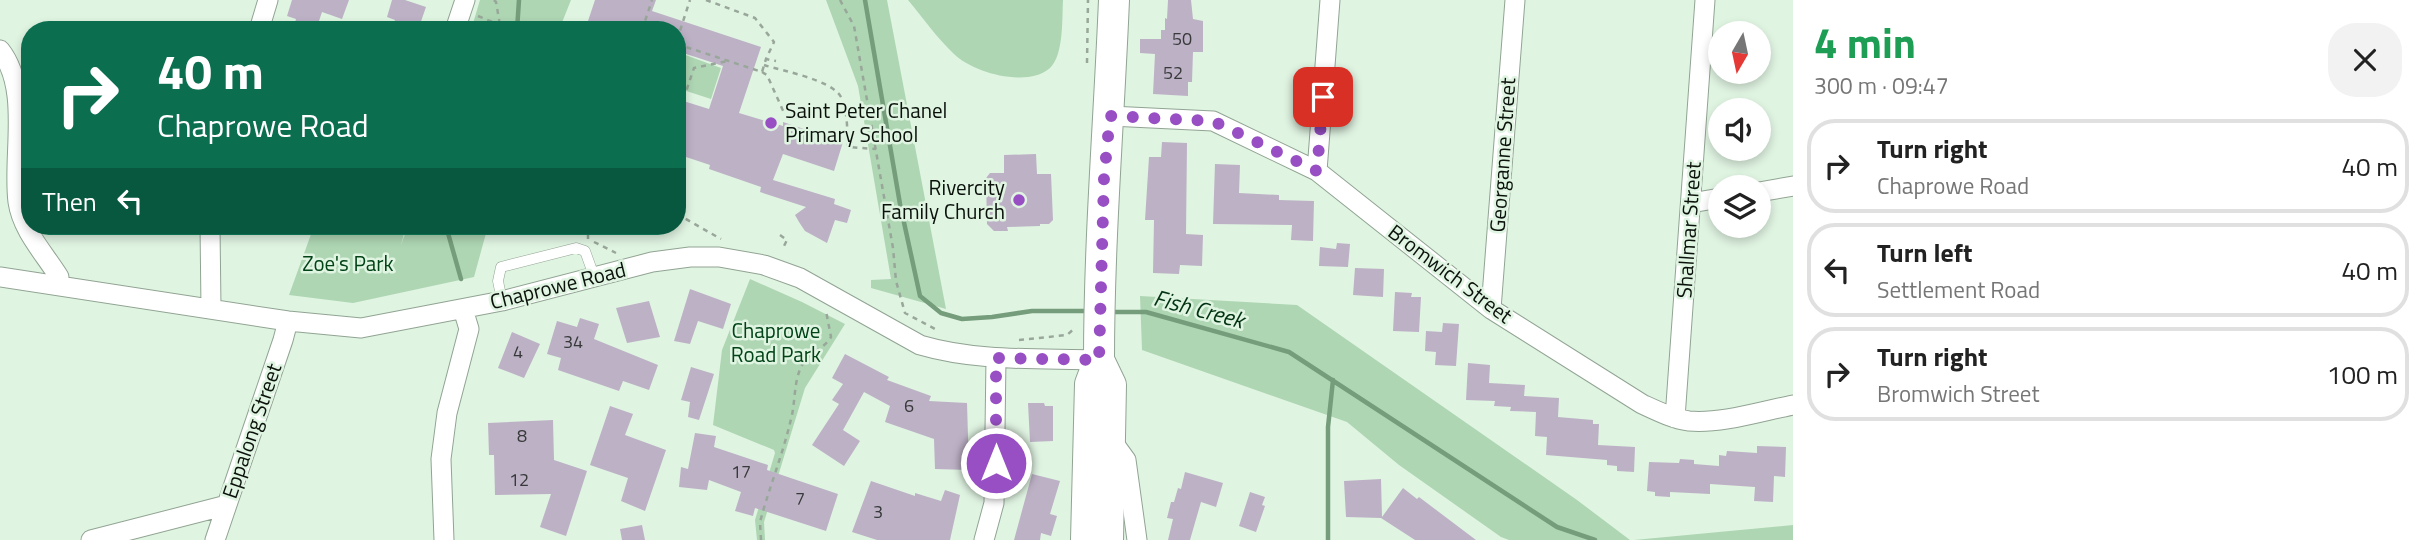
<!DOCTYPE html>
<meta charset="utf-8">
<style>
:root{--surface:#fff;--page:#f2f2f2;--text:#222;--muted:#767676;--line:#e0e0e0}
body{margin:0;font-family:"Titillium Web",sans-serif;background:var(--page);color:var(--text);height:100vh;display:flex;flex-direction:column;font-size:26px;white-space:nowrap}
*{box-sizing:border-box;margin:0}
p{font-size:23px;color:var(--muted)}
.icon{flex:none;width:38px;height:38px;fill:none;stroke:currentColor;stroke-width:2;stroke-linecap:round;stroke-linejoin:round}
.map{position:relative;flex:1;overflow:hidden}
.side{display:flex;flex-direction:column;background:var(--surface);width:630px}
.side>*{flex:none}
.hud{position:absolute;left:21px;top:21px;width:665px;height:214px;border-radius:28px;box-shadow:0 4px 10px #0003;background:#0b6e4f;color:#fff;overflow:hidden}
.needle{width:46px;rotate:189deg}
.tools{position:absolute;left:1708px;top:21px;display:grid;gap:14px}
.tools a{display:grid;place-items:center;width:63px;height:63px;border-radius:50%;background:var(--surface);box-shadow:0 4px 10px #0003;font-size:35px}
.pin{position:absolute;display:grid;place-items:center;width:60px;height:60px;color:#fff;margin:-30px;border-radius:14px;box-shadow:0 4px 10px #0006}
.me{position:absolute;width:77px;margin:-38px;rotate:0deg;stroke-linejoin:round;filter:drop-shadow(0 0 5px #0008)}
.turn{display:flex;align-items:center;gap:24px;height:147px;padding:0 21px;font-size:32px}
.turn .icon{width:91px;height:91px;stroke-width:2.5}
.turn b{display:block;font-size:49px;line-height:60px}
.then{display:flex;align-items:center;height:66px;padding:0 21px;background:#0003;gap:14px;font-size:26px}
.round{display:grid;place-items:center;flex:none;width:74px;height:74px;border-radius:28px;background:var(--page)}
.overview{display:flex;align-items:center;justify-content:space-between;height:119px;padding:0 21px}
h1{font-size:42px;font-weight:700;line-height:52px;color:#1e9e55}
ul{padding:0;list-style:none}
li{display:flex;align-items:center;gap:21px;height:94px;margin:0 14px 10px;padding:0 7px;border:4px solid var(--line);border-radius:28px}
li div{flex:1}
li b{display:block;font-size:26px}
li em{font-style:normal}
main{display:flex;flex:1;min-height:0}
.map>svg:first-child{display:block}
.green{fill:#aed6b3}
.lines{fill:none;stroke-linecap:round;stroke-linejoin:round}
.stream{stroke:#759d7b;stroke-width:4.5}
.building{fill:#bdb1c6}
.service-casing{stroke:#91a493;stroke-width:11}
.minor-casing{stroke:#91a493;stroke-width:21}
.primary-casing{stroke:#91a493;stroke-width:32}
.path{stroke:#98a79a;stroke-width:2.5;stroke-dasharray:5 5;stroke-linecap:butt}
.service{stroke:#fff;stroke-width:10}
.minor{stroke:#fff;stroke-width:19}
.primary{stroke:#fff;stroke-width:30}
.route{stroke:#974fc3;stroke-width:12;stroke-dasharray:0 21.6}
.poi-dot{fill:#974fc3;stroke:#e0f4e2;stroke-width:2.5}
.labels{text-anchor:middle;stroke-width:5;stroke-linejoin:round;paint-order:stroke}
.number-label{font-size:18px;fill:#37393a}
.poi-label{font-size:21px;fill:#0a110b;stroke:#e0f4e2;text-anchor:start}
.street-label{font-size:21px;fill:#0a110b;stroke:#e0f4e2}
.park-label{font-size:21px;fill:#004316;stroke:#e0f4e2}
.water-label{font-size:23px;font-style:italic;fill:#033412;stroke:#e0f4e2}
</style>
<main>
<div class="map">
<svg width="1793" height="540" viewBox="0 0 1793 540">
<rect width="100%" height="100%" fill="#e0f4e2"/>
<path class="green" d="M 480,0 L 571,0 L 559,30 L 471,30 Z
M 826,0 L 887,0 L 946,309 L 871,288 L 871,280 L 891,279 L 858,86 Z
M 908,0 L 1063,0 C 1062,18 1064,55 1050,68 C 1028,88 973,73 954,54 C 937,38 923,18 908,0 Z
M 680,53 L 721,68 L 711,99 L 677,88 L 677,59 Z
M 314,226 L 406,226 L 401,245 L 408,226 L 488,226 L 474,277 L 353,303 L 289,295 Z
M 750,279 L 802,302 L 845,324 L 805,388 L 764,522 L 765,540 L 757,540 L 755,520 L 775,453 L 774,450 L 713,425 L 722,350 Z
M 1140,296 L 1297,305 L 1577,500 L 1630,540 L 1509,540 L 1501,537 L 1399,465 L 1347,422 L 1142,350 Z
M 1793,525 L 1793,540 L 1634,540 Z"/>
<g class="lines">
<path class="stream" d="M 865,0 L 900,204 L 920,296 L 941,313 L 962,319 L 992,317 L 1032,311 L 1090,311
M 517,30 L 519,0
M 446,226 L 461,279
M 1110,312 L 1146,312 L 1289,352 L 1557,527 L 1595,540
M 1328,540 L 1328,427 L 1333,380"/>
</g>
<path class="building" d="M 292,0 L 349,0 L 342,19 L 322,12 L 316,30 L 293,30 L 296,19 L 287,16 Z
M 392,0 L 405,0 L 426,7 L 418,30 L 391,30 L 395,20 L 387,17 Z
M 595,0 L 656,0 L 652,11 L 761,47 L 739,113 L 783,126 L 783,122 L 843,142 L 834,171 L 783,154 L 773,180 L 835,199 L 834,204 L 851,210 L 847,223 L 835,220 L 827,243 L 805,231 L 799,222 L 795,215 L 806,207 L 760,192 L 761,187 L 709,169 L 710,165 L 677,154 L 677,99 L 709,109 L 723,66 L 677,51 L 677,30 L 585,30 Z
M 1168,0 L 1191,0 L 1193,19 L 1203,21 L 1203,52 L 1193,52 L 1192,82 L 1188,82 L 1188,96 L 1153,94 L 1155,54 L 1140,53 L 1140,39 L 1161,39 L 1161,30 L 1165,30 L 1165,18 L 1167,19 Z
M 1162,142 L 1187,143 L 1186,234 L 1203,235 L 1202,266 L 1180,265 L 1179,274 L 1153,273 L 1154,220 L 1145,220 L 1149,157 L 1161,157 Z
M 1036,154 L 1037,174 L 1051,174 L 1053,220 L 1049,224 L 1040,224 L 1040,226 L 1007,227 L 1008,231 L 994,231 L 987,224 L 986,178 L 990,173 L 1004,173 L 1004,155 Z
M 1215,164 L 1240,165 L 1239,193 L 1279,195 L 1279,200 L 1314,201 L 1313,241 L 1291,240 L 1292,225 L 1213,224 Z
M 1337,243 L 1350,244 L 1348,267 L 1319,266 L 1320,247 L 1336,249 Z
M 1355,268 L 1384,269 L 1383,297 L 1353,295 Z
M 690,289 L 731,304 L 723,329 L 698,321 L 690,344 L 674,341 Z
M 1395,292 L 1412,293 L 1411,297 L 1421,297 L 1419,332 L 1393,331 Z
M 649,301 L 660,337 L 627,343 L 616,308 Z
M 580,318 L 599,324 L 594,339 L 658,365 L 649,390 L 623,381 L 619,391 L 558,370 L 561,358 L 547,354 L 557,321 L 577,327 Z
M 1443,323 L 1459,324 L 1456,366 L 1435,365 L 1436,352 L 1425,351 L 1426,331 L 1442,332 Z
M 512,332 L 540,344 L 524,378 L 498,368 Z
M 845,354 L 889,377 L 887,380 L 931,396 L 929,401 L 967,403 L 969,470 L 935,469 L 934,439 L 885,422 L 890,406 L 864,392 L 843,430 L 860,441 L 844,466 L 812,445 L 839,404 L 832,400 L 843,384 L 832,378 Z
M 1468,363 L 1490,365 L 1489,383 L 1525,385 L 1524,396 L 1559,398 L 1558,417 L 1593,420 L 1593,424 L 1599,424 L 1598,445 L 1635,447 L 1634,472 L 1617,471 L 1617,466 L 1607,465 L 1607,460 L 1546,455 L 1547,437 L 1535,436 L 1536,412 L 1510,411 L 1511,407 L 1494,406 L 1495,401 L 1466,400 Z
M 691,367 L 714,374 L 699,420 L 688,417 L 690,402 L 681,400 Z
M 1028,403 L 1044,403 L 1045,406 L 1053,406 L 1053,441 L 1030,442 Z
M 610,406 L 633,414 L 625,435 L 666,450 L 645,511 L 621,501 L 628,478 L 590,465 Z
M 553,420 L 554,460 L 587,471 L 566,536 L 540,527 L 551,494 L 495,495 L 494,455 L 489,455 L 488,423 Z
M 695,433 L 716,436 L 714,447 L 768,465 L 767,470 L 838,494 L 826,531 L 755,508 L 753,516 L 735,511 L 741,492 L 709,480 L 707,490 L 679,487 L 681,467 L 688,469 Z
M 1757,446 L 1786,447 L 1785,477 L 1774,476 L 1773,502 L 1754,501 L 1755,487 L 1710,484 L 1710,494 L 1670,492 L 1670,497 L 1655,496 L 1655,492 L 1647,491 L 1649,462 L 1679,463 L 1680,459 L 1694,460 L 1694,464 L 1719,466 L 1719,455 L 1726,456 L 1727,451 L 1757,453 Z
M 1185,472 L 1223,483 L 1216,507 L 1201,502 L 1190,540 L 1168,540 L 1173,519 L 1167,518 L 1171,502 L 1174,502 L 1178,488 L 1181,489 Z
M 1032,474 L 1060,481 L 1050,514 L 1057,516 L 1051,536 L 1041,533 L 1040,540 L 1014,540 Z
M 1381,479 L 1382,517 L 1403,488 L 1417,499 L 1419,497 L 1476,540 L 1415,540 L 1381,518 L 1346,517 L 1344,481 Z
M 871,481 L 915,496 L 915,493 L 941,501 L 945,490 L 960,495 L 950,540 L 877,540 L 852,532 Z
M 1250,492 L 1265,497 L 1262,505 L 1265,506 L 1256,532 L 1239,526 Z
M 642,525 L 645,540 L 622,540 L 620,529 Z"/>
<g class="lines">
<g class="service-casing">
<path id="service" d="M 502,301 L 498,281 L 501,267 L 576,248 L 585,251 L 594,276"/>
</g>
<g class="minor-casing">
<path id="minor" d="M 259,30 L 268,0
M 455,30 L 465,0
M 0,50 C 31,89 12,156 18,202 C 22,230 44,253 59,277 L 58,285
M 1110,116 L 1213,121 L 1317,171 L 1491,309 L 1642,404 C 1657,411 1673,419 1689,421 C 1721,424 1762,411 1793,405
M 1317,171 L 1330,0
M 1759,192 L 1793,186
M 1691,203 L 1720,198
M 210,226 L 211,308
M 0,277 L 288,321 L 361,328 L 502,301 L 652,262 L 690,257 L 719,257 L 764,265 L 800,278 L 920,345 C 978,362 1039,358 1099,360
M 1491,309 L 1515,0
M 1675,418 L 1705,0
M 1110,438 L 1126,460 L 1137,540
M 91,540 L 227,505
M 215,540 L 283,340 L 288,321
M 444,540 L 441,459 L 447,413 L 469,329 L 463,309
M 984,540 L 994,503 L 996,358"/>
</g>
<g class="primary-casing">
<path id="primary" d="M 1099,360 L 1111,385 L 1108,540
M 1086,540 L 1090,384 L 1099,360 C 1099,240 1109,120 1114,0"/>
</g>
<path class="path" d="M 494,0 L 496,2 L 500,25 L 508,30
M 706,0 L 755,18 L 774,42 L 766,59 L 776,61
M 840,0 L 854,26 L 893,248 L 896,281 L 905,313 L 937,330
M 478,16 L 500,25
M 642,30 L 652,0
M 677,40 L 690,0
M 677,44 L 762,72 L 766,59
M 1087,63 L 1088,0
M 764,65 C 783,71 832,80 841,97 C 848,111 847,132 848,147 L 876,149
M 762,72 L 767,75 L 785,115
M 677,118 L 694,68 L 728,61
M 677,214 L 721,239
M 780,235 L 787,240 L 782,250
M 588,239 L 588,226
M 594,242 L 616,253
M 1019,340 L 1067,335 L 1075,328
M 761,540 L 760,522 C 769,488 783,454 791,419 C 796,401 793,378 804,362 C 811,351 823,350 831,337 L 826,311"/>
<use href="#service" class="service"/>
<use href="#minor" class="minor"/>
<use href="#primary" class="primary"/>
</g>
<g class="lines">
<path class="route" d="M 996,463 L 996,358 L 1099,360 L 1104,178 L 1110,116 L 1213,121 L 1317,171 L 1323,97"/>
</g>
<g class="poi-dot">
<circle cx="771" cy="123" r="7"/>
<circle cx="1019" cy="200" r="7"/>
</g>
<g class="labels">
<g class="number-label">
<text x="1182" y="45">50</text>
<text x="1173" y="79">52</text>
<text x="573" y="348">34</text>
<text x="518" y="358">4</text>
<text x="909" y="412">6</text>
<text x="522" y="442">8</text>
<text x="741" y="478">17</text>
<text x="519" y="486">12</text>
<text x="800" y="505">7</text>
<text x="878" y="518">3</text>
</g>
<g class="poi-label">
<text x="785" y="118">Saint Peter Chanel<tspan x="785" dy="24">Primary School</tspan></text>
<text x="1005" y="195" text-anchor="end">Rivercity<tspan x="1005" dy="24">Family Church</tspan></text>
</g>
<g class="street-label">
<text transform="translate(1503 155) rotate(-86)" y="7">Georganne Street</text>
<text transform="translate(1689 230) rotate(-86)" y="7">Shallmar Street</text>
<text transform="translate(1450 274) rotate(37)" y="7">Bromwich Street</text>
<text transform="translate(558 286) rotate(-14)" y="7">Chaprowe Road</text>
<text transform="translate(252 431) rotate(-71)" y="7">Eppalong Street</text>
</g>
<g class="park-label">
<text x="348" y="271">Zoe's Park</text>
<text x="776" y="338">Chaprowe<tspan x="776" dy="24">Road Park</tspan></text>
</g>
<g class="water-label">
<text transform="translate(1199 309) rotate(15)" y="8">Fish Creek</text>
</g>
</g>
</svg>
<div class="tools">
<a><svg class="needle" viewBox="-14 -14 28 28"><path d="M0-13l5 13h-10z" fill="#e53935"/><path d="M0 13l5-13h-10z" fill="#767676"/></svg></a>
<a><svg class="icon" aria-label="sound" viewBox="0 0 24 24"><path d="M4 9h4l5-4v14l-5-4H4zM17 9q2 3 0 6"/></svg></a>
<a><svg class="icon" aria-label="layers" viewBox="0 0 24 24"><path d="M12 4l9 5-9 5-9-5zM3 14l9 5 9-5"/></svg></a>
</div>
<div class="pin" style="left:1323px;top:97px;background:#d93025"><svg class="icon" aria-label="arrive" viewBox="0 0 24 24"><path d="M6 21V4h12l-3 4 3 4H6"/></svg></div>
<svg class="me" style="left:996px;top:463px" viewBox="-20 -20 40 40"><circle r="17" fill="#974fc3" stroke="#fff" stroke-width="3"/><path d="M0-11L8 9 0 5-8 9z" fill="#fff"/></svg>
<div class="hud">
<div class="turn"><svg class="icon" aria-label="right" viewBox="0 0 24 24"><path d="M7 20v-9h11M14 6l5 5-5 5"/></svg><div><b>40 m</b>Chaprowe Road</div></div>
<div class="then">Then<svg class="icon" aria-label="left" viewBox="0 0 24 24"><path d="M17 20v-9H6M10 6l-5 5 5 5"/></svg></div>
</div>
</div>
<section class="side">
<div class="overview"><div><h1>4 min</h1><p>300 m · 09:47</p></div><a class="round"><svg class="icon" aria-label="close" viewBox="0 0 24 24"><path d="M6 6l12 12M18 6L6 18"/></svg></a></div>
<ul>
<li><svg class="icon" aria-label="right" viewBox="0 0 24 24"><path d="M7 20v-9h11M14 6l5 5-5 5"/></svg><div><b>Turn right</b><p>Chaprowe Road</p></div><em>40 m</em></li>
<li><svg class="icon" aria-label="left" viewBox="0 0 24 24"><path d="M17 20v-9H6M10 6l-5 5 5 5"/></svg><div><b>Turn left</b><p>Settlement Road</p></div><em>40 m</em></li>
<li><svg class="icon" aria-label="right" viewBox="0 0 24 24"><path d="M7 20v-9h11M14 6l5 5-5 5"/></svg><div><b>Turn right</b><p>Bromwich Street</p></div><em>100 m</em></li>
</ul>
</section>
</main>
